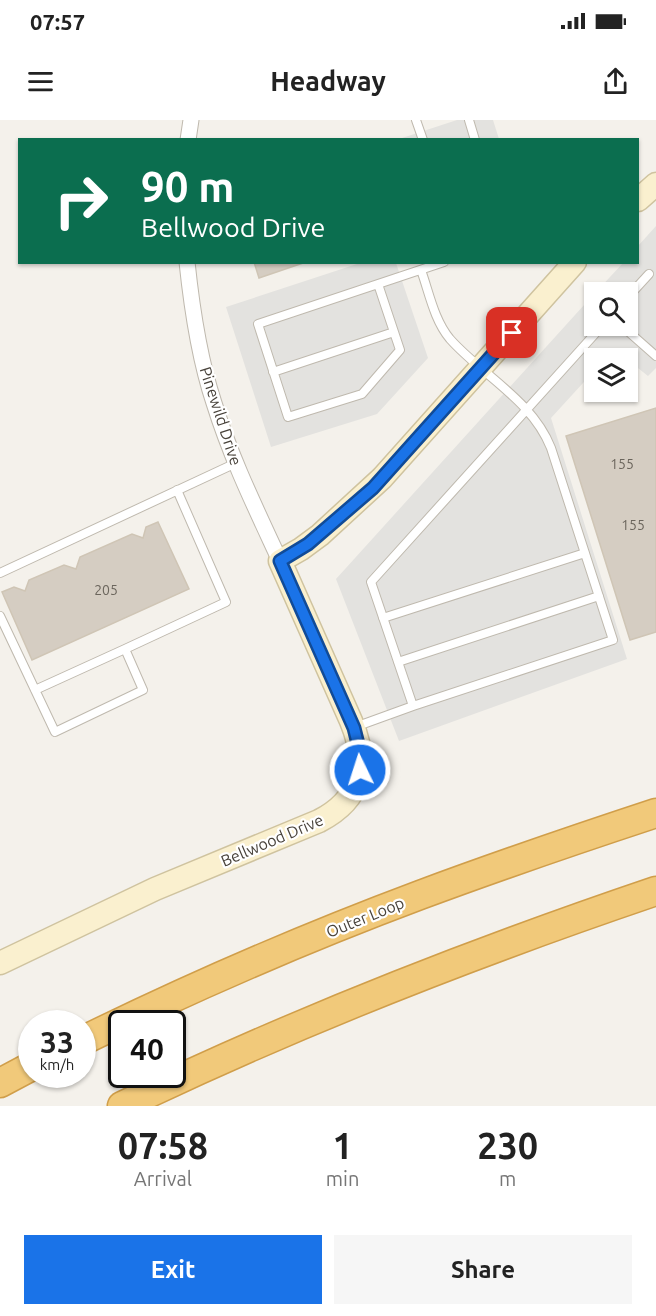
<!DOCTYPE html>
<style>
:root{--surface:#fff;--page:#f6f6f6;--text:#222;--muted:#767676;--accent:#1a73e8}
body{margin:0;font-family:Ubuntu,sans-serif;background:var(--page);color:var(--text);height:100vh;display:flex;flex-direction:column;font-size:22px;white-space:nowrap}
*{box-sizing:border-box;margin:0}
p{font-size:20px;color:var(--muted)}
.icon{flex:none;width:33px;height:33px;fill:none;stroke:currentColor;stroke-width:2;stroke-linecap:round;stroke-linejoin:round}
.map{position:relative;height:986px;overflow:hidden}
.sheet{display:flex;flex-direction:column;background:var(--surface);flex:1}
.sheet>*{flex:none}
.banner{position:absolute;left:18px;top:18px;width:621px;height:126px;border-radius:0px;box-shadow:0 2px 4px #0004;background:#0b6e4f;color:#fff;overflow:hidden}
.controls{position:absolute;left:584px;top:162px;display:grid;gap:12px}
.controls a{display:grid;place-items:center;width:54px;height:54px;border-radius:0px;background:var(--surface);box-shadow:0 2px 4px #0004;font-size:30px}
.speed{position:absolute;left:18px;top:890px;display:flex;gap:12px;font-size:30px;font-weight:700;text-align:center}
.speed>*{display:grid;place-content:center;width:78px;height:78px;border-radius:50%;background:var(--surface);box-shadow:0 2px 4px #0004;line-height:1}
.speed small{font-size:15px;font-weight:400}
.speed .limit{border:3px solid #111;border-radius:9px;background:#fff;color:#111}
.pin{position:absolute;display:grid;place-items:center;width:51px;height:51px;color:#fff;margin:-26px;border-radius:12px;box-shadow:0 3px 9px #0006}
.me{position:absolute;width:66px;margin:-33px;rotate:356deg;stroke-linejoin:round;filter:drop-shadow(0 0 4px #0008)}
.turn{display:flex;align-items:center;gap:21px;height:126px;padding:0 24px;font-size:27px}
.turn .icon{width:78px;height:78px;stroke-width:2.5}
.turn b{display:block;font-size:42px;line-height:51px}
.eta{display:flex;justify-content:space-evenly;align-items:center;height:102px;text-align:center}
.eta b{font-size:36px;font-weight:700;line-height:42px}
.primary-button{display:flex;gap:12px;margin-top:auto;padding:12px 24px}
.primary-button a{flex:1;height:69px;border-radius:0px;background:var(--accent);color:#fff;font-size:24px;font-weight:700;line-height:69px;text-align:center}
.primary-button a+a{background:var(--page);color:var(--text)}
.status{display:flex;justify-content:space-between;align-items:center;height:42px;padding:0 30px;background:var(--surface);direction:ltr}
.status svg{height:16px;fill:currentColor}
header{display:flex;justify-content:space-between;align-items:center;height:78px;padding:0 24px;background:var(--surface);font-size:27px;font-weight:700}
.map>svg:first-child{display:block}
.parking{fill:#e3e2df}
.building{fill:#d5cdc2;stroke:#cfc5b5;stroke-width:1.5}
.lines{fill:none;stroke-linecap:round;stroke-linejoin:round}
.lane-casing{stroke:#bfb9ae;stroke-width:10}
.street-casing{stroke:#bfb9ae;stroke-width:17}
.secondary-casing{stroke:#cfc39f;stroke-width:25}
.highway-casing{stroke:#d09e4a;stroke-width:31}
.lane{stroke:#fff;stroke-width:8}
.street{stroke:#fff;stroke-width:15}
.secondary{stroke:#faf0cf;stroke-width:22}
.highway{stroke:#f1c97a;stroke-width:28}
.route-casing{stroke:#114b97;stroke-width:15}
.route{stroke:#1a73e8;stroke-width:10}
.labels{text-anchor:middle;stroke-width:4.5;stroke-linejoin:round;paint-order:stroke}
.number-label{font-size:14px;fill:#6b655c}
.street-label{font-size:16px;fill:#48423a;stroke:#fff}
</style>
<div class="status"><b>07:57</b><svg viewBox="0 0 49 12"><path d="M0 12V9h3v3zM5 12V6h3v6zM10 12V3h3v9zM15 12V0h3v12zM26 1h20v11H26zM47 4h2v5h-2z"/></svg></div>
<header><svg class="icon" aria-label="menu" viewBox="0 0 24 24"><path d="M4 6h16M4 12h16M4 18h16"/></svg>Headway<svg class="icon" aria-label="share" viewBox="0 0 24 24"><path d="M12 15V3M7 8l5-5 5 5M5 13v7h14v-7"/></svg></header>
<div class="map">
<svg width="656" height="986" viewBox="0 0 656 986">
<rect width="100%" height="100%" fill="#f4f1eb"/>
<path class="parking" d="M 457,0 L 493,0 L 499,19 L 396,20 Z
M 656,106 L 656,248 L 648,256 L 614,229 L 605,238 L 594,238 L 594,251 L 551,298 L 627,539 L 399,621 L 336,459 L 594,174 L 594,206 L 627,206 L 627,172 L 596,172 L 623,143 L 638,142 L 638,126 Z
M 360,143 L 396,143 L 428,238 L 377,294 L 271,327 L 226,187 Z"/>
<path class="building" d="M 254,142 L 306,142 L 259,158 Z
M 656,288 L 656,512 L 630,520 L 566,316 Z
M 158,402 L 189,469 L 32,540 L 2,472 L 14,467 L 25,471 L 29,460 L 64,445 L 76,449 L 80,437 L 132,414 L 143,418 L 146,407 Z"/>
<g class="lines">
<g class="lane-casing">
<path id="lane" d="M 416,0 L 423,20
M 469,0 L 475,20
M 378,164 L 400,230 L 362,274 L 288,297 L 258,204 L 444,142
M 627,178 L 649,154
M 622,206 L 656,236
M 273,252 L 394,212
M 0,453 L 236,343
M 0,496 L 55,612 L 143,570 L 125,529 L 35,570
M 383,498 L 585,433
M 125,529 L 226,482 L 177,370
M 398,542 L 599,476
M 413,586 L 371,462 L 602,206
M 355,607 L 413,586 L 613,520 L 551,328 C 532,280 483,256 450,219 C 434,200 429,172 421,150"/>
</g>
<g class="street-casing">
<path id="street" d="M 188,20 L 191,0
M 187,142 C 192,190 199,238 214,283 C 231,338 256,389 280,441"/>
</g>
<g class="secondary-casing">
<path id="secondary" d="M 638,80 L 656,64
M 0,843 L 155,769 L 319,701 C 362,679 369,644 351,601 L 280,441 L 301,429 L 320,415 L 382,358 L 575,142"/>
</g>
<g class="highway-casing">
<path id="highway" d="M 82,921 C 192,867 305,818 420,775 C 498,746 577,719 656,693
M 0,963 L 32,946
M 122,986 C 296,902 473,833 656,771"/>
</g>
<use href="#lane" class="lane"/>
<use href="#street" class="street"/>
<use href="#secondary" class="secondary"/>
<use href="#highway" class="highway"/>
</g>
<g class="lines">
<g class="route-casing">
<path id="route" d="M 360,650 L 360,632 L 354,608 L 280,441 L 308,424 L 373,368 L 512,213"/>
</g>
<use href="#route" class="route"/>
</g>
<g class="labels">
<g class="number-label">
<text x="622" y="349">155</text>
<text x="633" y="410">155</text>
<text x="106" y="475">205</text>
</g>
<g class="street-label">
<text transform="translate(221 296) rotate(72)" y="6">Pinewild Drive</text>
<text transform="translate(272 720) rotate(-23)" y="6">Bellwood Drive</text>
<text transform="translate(365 797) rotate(-22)" y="6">Outer Loop</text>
</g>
</g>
</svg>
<div class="controls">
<a><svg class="icon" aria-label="search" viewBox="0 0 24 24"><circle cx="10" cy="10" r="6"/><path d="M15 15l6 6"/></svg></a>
<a><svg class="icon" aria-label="layers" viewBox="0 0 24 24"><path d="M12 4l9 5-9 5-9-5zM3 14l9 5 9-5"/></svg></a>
</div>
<div class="speed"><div>33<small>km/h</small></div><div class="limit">40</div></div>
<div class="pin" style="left:512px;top:213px;background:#d93025"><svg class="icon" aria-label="arrive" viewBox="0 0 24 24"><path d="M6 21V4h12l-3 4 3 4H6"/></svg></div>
<svg class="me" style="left:360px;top:650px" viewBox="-20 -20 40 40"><circle r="17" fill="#1a73e8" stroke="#fff" stroke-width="3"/><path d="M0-11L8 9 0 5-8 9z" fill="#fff"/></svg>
<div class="banner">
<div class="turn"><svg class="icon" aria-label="right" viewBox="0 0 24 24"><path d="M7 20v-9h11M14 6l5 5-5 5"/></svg><div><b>90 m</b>Bellwood Drive</div></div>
</div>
</div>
<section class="sheet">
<div class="eta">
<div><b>07:58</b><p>Arrival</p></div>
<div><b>1</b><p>min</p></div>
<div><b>230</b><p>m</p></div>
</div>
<div class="primary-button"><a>Exit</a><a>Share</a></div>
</section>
